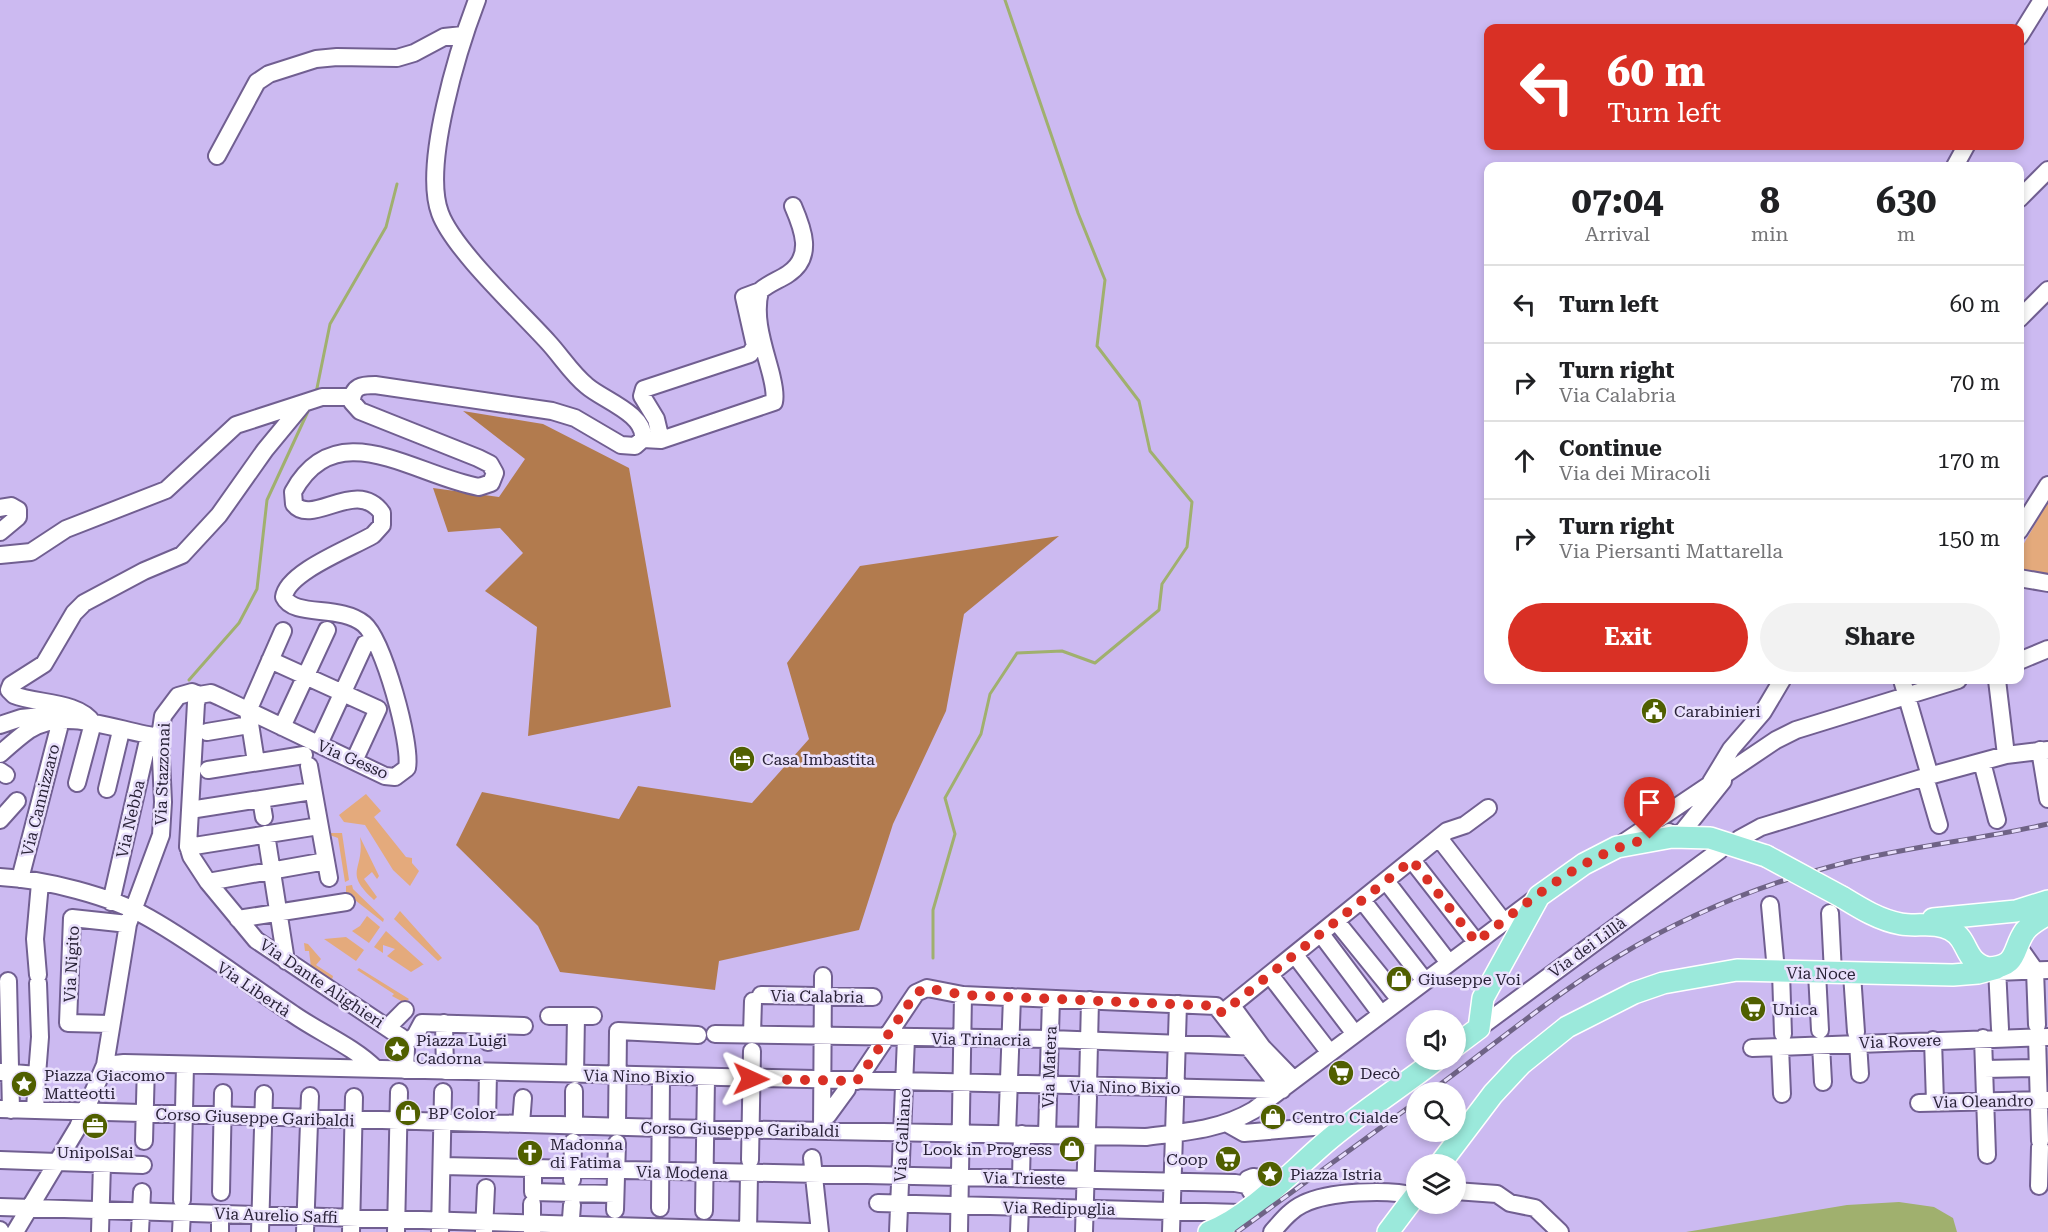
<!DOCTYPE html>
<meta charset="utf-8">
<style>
:root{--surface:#fff;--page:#f2f2f2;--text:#202124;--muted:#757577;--line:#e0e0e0;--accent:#d93025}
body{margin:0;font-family:"Roboto Serif",serif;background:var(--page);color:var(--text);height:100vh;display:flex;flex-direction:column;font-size:22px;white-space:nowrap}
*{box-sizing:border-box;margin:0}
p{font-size:20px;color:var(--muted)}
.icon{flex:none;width:33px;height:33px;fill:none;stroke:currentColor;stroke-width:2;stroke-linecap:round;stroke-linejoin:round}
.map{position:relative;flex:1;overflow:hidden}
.details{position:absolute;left:1484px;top:162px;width:540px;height:522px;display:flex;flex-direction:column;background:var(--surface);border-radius:12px;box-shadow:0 3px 9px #0003}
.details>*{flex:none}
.hud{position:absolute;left:1484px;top:24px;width:540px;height:126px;border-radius:12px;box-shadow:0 3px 9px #0003;background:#d93025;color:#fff;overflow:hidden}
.fabs{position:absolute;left:1406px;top:1010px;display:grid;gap:12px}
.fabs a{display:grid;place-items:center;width:60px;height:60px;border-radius:50%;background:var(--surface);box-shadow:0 3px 9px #0003;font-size:30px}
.pin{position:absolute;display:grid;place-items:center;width:51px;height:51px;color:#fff;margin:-62px -26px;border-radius:50% 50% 50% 0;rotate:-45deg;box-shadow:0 0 6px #0007}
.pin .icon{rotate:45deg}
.me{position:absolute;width:66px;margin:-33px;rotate:91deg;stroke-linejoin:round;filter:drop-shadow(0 0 4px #0008)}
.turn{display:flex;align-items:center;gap:21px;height:126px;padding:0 24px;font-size:27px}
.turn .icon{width:78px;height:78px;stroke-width:2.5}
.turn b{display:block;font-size:42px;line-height:51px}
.eta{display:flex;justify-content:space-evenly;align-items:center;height:102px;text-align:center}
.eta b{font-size:36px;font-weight:700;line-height:42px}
.action{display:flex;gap:12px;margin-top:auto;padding:12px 24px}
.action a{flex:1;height:69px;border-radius:36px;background:var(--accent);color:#fff;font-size:24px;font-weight:700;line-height:69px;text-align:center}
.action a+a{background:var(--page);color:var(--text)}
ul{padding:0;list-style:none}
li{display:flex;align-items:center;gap:18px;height:78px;padding:0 24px;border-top:2px solid var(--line)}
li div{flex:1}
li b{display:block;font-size:22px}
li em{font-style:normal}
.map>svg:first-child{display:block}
.green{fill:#e4aa7c}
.forest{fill:#b27b4e}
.water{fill:#a0b06e}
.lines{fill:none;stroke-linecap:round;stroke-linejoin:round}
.stream{stroke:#a0b06e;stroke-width:3}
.minor-casing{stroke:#715f91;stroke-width:20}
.major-casing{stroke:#fff;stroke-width:24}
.minor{stroke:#fff;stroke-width:16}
.major{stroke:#9be9db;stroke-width:21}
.rail-casing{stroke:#6f6386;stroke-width:5}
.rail{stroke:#e9e0fc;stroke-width:3;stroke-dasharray:9;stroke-linecap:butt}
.major-bridge-casing{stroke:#fff;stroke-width:24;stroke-linecap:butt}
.major-bridge{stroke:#9be9db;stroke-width:21}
.route{stroke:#d93025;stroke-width:10;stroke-dasharray:0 18}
.labels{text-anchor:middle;stroke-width:5;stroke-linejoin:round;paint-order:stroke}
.poi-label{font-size:16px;fill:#292237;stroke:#e9e0fc;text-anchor:start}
.street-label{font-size:16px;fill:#292237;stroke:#e9e0fc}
</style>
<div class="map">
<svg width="2048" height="1232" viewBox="0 0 2048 1232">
<rect width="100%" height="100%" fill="#ccbaf1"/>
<path class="green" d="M 2048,502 L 2048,578 L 2019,573 L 2019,552 Z
M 366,794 L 381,811 L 374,817 L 406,857 L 412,858 L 412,863 L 419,871 L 410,886 L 393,870 L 365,825 L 344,822 L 339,815 Z
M 324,833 L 342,833 L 349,880 L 345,882 L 338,838 Z
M 360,837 L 379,876 L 377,879 L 372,872 L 364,879 L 377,897 L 374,900 C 342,871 365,871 360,837 Z
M 352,885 L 353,889 L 384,919 L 383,922 L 346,893 L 346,886 Z
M 400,911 L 442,958 L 438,961 L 394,919 Z
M 367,916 L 380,927 L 369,943 L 352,931 L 360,926 Z
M 386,931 L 423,964 L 424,964 L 411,972 L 387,956 L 395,949 L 383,945 L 383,953 L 374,947 Z
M 346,937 L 364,950 L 356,961 L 324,939 Z
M 304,943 L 308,944 L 321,959 L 316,965 L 333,976 L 332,980 L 311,967 L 309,951 L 305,951 Z
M 359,968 L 409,999 L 405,1003 L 392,996 L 394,994 L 357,970 Z"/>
<path class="forest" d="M 463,411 L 543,424 L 629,468 L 671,707 L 528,736 L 537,627 L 485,591 L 523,553 L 500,528 L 448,532 L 433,488 L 499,497 L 525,459 Z
M 1059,536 L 964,614 L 946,711 L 893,824 L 859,930 L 719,961 L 715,990 L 560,972 L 538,926 L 456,845 L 482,792 L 619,819 L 638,786 L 752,803 L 809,739 L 787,663 L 860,566 Z"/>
<path class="water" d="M 1899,1202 L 1934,1207 L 1953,1218 L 1957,1232 L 1686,1232 L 1847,1205 Z"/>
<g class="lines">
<path class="stream" d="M 316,393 L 330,324 L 386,227 L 397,184
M 189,680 L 239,623 L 257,589 L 267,500 L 310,407
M 933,958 L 933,910 L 955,834 L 945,798 L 981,734 L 990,694 L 1017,653 L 1062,651 L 1095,663 L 1159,610 L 1162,584 L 1187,547 L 1192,502 L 1150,451 L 1139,401 L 1097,346 L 1105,280 L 1078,213 L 1005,0"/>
<g class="minor-casing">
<path id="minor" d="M 2019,37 L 2042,0
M 217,156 L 257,82 L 269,74 L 316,59 L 337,57 L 397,58 L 414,53 L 444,37 L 463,35
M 1955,166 L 1966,146
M 2019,199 L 2048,170
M 2019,319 L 2048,290
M 643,439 L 661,440 L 774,402 C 776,393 773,383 771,374 C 764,347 753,318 760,291 C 769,283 779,280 788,274 C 814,257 803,229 793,206
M 661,440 L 656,419 L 642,396 L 644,389 L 750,354 L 755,346 L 744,297 L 760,291
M 0,508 L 11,506 L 18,510 L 18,517 L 0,532
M 2019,531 L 2048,485
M 0,555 L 31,552 L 66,529 L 166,490 L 236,425 L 322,397 L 352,397
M 2019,578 L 2048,583
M 270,660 L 378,709 L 354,761
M 2019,661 L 2048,649
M 1902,680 L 1930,776
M 1997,680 L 2006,755
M 199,695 L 211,693 L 220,697 L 385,776 L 395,777 L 407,768 C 412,744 383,640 364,624 C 340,604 294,618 284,597 C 287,572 351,548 373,535 L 382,525 L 382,513 C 357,477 312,527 294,504 L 293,492 C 337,412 415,476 479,487 L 491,483 L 495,473 L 490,464 L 478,458 L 360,411 L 352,402 C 352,386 362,385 375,385 L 552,411 L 575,418 L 621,445 L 635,446 L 643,439 C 646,414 603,400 587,386 C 572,374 561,356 548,342 C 520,311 453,249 440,213 C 422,165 459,47 477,0
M 199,695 L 196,703 L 188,846 L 191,856 L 208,882 L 256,940 L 401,1037 L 406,1049 L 405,1070
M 93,723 C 79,701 36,704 14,695 L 9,690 L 11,685 L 44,664 L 74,613 L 84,603 L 144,571 L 182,555 L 219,515 L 265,450 L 303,404
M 0,725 L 21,718 L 52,715
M 282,727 L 327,630
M 207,732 L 249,725
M 319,744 L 365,644
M 2040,750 L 2048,799
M 0,754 C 9,746 19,737 29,730 C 67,706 119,732 160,737
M 256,762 L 248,711 L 283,631
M 1982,762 L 1997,820
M 309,766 L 329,878
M 208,770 L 304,755
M 0,771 L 6,775
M 1925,777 L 1939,825
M 1711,782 L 1731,749 L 1763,712 L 1782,680
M 77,783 L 93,723
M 107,789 L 121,731
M 261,799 L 264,817
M 190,810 L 312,791
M 0,820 L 17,801
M 1669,832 L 1672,837 L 1683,831 L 1723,781
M 266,834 L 286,961
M 1439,838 L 1503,921
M 1739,839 L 1761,827 L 1925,777 L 2006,755 L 2048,750
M 1620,845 L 1776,740 L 1796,730 L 1958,680
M 188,847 L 319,826
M 1412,860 L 1476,942
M 0,877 C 44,879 111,896 149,918 C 197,945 246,983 293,1014 C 320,1033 353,1046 376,1069
M 20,879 L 61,720
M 1386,881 L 1449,963
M 208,882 L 326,861
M 1362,900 L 1425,981
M 111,902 L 149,736
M 1770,905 L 1776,971
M 1830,913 L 1833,973
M 238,919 L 346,902
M 1336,921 L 1400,1000
M 1321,934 L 1381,1014
M 2018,946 L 2035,970 L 2037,1025
M 1295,955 L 1355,1034
M 1997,968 L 2000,1029
M 1781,972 L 1783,1034
M 1997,972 L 2048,970
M 1817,973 L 1820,1030
M 1852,974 L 1856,1032
M 38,975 L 35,939 L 40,883
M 1270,975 L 1330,1053
M 8,981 L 11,1110
M 761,995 L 873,997
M 1232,1006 L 1262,1047 L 1294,1080
M 1222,1013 L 1447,831 L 1465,825 L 1488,808
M 549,1016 L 593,1016
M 444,1023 L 445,1071
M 111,1024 L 68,1023 L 72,918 L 128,924
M 388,1027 L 405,1010
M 1479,1028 L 1720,850
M 715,1034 L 1050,1039 L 1262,1047
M 752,1034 L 753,1001
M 2037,1037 L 2040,1141
M 1983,1038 L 1987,1155
M 1933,1040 L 1935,1102
M 405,1042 L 415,1036 L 422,1023 L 524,1026
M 488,1042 L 489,1025
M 1858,1043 L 1860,1074
M 1821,1045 L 1823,1082
M 1780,1047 L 1782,1094
M 1752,1048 L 2048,1037
M 105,1065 L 124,1063 L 1282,1090
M 1984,1069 L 2037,1068
M 1,1072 L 37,1075 L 35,1110
M 37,1075 L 40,1037 L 38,983
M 575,1075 L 576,1016
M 857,1081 L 916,993 L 927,988 L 963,995 L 1216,1006 L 1282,1090
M 1088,1086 L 1090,1000
M 1919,1103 L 2048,1100
M 0,1109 L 662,1128 L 1146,1137 C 1184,1132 1220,1130 1254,1110 L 1536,898
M 822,1115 L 828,1115 L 847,1089 L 848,1081
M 487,1123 L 488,1072
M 521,1124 L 523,1098
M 1228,1124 L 1244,1133 L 1349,1124
M 617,1125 L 618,1031 L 698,1035
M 574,1126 L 574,1091
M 822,1131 L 823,976
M 1007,1134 L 1012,997
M 1047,1135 L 1051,999
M 144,1141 L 146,1064
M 812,1158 L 820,1232
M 0,1160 L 143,1165
M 750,1160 L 752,1051
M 442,1166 L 1235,1183 L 1247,1185 L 1257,1201
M 533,1168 L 533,1192 L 615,1194
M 1021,1178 L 1022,1134
M 572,1180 L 573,1142
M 1247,1185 L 1248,1179 L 1253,1177 L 1260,1178 L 1270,1191
M 2039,1186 L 2040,1147
M 1455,1191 L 1497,1194 L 1510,1203 L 1535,1208 L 1560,1232
M 221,1192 L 223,1093
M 182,1200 L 185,1065
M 878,1203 L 1241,1213
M 0,1207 L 811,1232
M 660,1208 L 661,1077
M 615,1210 L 617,1143
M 704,1211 L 706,1078
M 0,1230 L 1,1232
M 484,1231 L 486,1188
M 532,1231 L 532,1204
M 15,1232 L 78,1127 L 105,1065 L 128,924 L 161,835 L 163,802 L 160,737 L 163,716 L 178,696 L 192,692 L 199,695
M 100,1232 L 102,1164
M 140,1232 L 142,1192
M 181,1232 L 182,1212
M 220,1232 L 220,1214
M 260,1232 L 264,1094
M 305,1232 L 310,1096
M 351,1232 L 354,1097
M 396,1232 L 399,1092
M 440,1232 L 443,1092
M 570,1232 L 572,1205
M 748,1232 L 749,1174
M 898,1232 L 906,1038
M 959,1232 L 963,995
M 1019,1232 L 1020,1207
M 1084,1232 L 1088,1097
M 1171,1232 L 1178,1004
M 1272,1232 C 1281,1222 1290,1210 1303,1204 C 1329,1191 1388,1189 1416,1196"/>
</g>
<g class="major-casing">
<path id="major" d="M 1842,897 C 1860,908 1879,920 1901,924 C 1917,927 1936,921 1951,930 C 1970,941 1963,961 1988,968 C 2019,967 2012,949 2025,931 C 2031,923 2040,919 2048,914
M 1933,919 L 2016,911 L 2048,901
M 1455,1046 L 1479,1028 L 1483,998 L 1539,896 L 1584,864 L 1617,847 L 1672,837 L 1710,838 L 1766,856
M 1440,1164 L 1493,1094 L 1521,1064 L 1567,1027 L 1634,993 L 1663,983 L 1737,970 L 1953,975 L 1978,973 L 1997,968
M 1209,1232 C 1251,1216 1292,1171 1326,1142 C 1361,1112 1401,1087 1437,1059
M 1388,1232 L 1409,1204"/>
</g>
<use href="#minor" class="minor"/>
<use href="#major" class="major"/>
<g class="rail-casing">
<path id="rail" d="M 1430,1092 C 1491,1047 1552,996 1617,957 C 1688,914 1767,882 1848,862 C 1913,846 1982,839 2048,824
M 1237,1232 L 1416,1102"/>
</g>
<use href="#rail" class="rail"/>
<g class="major-bridge-casing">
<path id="major-bridge" d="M 1766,856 L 1842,897
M 1409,1204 L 1416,1195"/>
</g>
<use href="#major-bridge" class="major-bridge"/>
</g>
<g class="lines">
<path class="route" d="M 751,1079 L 857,1081 L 916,993 L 927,988 L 963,995 L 1216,1006 L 1222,1013 L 1412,860 L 1476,942 C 1526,904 1587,850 1650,839"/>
</g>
<defs>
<g id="civic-disc" transform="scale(1.35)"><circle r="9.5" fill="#505f00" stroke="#e9e0fc"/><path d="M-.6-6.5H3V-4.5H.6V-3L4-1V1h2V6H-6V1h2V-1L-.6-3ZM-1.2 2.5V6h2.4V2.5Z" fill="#fff"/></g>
<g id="hotel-disc" transform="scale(1.35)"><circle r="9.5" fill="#505f00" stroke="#e9e0fc"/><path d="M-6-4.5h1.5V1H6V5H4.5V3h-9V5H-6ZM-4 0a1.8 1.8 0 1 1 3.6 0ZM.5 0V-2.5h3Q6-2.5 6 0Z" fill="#fff"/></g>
<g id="shop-disc" transform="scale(1.35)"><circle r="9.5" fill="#505f00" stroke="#e9e0fc"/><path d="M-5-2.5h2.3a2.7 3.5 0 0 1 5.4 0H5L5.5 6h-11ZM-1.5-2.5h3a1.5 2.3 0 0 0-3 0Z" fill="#fff"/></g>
<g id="supermarket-disc" transform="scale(1.35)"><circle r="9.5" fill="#505f00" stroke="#e9e0fc"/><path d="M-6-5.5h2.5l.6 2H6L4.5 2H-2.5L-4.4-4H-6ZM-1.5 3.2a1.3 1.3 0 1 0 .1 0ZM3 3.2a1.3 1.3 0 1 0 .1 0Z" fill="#fff"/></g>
<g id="sight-disc" transform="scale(1.35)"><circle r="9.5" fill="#505f00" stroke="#e9e0fc"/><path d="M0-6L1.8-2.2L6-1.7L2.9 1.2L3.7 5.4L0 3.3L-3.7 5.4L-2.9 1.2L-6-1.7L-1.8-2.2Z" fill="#fff"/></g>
<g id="office-disc" transform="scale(1.35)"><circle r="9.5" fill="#505f00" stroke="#e9e0fc"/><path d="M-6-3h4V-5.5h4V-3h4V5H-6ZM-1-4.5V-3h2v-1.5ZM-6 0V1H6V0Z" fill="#fff"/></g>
<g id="church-disc" transform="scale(1.35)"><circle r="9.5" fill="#505f00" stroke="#e9e0fc"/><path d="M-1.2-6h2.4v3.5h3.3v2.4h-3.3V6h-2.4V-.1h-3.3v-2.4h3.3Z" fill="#fff"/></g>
</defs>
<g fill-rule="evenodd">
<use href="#civic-disc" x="1654" y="711"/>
<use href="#hotel-disc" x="742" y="759"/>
<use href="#shop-disc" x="1399" y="979"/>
<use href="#supermarket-disc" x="1753" y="1009"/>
<use href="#sight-disc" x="397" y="1049"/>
<use href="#supermarket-disc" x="1341" y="1073"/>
<use href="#sight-disc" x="24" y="1084"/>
<use href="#shop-disc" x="408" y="1113"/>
<use href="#shop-disc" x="1273" y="1117"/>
<use href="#office-disc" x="95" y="1126"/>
<use href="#shop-disc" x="1072" y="1149"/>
<use href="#church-disc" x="530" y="1153"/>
<use href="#supermarket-disc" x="1228" y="1159"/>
<use href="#sight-disc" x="1270" y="1174"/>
</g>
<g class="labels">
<g class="poi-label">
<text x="1674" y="717">Carabinieri</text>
<text x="762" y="765">Casa Imbastita</text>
<text x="1418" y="985">Giuseppe Voi</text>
<text x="1772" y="1015">Unica</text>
<text x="416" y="1046">Piazza Luigi<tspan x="416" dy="18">Cadorna</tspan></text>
<text x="1360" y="1079">Decò</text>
<text x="44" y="1081">Piazza Giacomo<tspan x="44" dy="18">Matteotti</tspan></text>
<text x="428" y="1119">BP Color</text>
<text x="1292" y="1123">Centro Cialde</text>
<text x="550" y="1150">Madonna<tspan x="550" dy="18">di Fatima</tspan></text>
<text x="1052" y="1155" text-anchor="end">Look in Progress</text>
<text x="95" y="1158" text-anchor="middle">UnipolSai</text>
<text x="1208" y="1165" text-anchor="end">Coop</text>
<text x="1290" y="1180">Piazza Istria</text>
</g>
<g class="street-label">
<text transform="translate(353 759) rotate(23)" y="6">Via Gesso</text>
<text transform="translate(162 774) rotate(-88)" y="6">Via Stazzonai</text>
<text transform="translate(40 800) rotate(-76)" y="6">Via Cannizzaro</text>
<text transform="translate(130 819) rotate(-77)" y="6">Via Nebba</text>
<text transform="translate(1587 947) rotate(-36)" y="6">Via dei Lillà</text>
<text transform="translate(71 964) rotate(-87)" y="6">Via Nigito</text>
<text transform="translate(1821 973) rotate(1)" y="6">Via Noce</text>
<text transform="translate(322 983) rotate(34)" y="6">Via Dante Alighieri</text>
<text transform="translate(254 989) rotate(34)" y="6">Via Libertà</text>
<text transform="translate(817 996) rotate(1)" y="6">Via Calabria</text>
<text transform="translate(981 1039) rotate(1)" y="6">Via Trinacria</text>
<text transform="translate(1900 1041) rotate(-2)" y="6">Via Rovere</text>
<text transform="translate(1049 1067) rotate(-88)" y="6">Via Matera</text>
<text transform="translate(639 1076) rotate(1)" y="6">Via Nino Bixio</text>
<text transform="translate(1125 1087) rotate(1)" y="6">Via Nino Bixio</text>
<text transform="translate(1983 1101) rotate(-1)" y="6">Via Oleandro</text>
<text transform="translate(255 1117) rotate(2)" y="6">Corso Giuseppe Garibaldi</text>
<text transform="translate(740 1129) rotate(1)" y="6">Corso Giuseppe Garibaldi</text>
<text transform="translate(902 1135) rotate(-87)" y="6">Via Galliano</text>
<text transform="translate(682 1172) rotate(1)" y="6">Via Modena</text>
<text transform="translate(1024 1178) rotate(1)" y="6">Via Trieste</text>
<text transform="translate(1059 1208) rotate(1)" y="6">Via Redipuglia</text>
<text transform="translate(276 1215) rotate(2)" y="6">Via Aurelio Saffi</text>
</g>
</g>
</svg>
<div class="fabs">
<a><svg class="icon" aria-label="sound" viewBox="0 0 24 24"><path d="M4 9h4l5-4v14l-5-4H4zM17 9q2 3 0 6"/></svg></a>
<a><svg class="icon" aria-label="search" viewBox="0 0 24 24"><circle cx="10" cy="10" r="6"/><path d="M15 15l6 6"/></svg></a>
<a><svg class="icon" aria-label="layers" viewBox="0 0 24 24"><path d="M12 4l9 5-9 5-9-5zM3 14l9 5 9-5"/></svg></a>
</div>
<div class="pin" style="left:1650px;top:839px;background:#d93025"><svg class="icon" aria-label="arrive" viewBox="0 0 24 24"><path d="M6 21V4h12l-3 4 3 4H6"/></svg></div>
<svg class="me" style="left:751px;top:1079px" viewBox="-20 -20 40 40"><path d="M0-17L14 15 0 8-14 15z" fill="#d93025" stroke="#fff" stroke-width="4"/></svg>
<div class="hud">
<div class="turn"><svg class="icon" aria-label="left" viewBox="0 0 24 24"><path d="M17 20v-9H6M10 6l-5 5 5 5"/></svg><div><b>60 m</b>Turn left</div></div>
</div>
<section class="details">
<div class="eta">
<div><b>07:04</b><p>Arrival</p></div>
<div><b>8</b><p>min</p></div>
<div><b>630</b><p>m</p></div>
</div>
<ul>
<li><svg class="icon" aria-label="left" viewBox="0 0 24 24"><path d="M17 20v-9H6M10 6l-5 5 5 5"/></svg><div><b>Turn left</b></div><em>60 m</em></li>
<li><svg class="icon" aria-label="right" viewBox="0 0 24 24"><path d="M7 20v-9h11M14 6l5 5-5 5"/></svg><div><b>Turn right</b><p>Via Calabria</p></div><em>70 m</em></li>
<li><svg class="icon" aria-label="ahead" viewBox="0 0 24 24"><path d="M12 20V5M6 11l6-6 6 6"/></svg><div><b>Continue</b><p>Via dei Miracoli</p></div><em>170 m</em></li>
<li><svg class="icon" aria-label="right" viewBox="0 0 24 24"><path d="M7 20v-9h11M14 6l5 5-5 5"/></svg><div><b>Turn right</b><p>Via Piersanti Mattarella</p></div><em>150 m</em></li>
</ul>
<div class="action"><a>Exit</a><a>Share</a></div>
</section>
</div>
